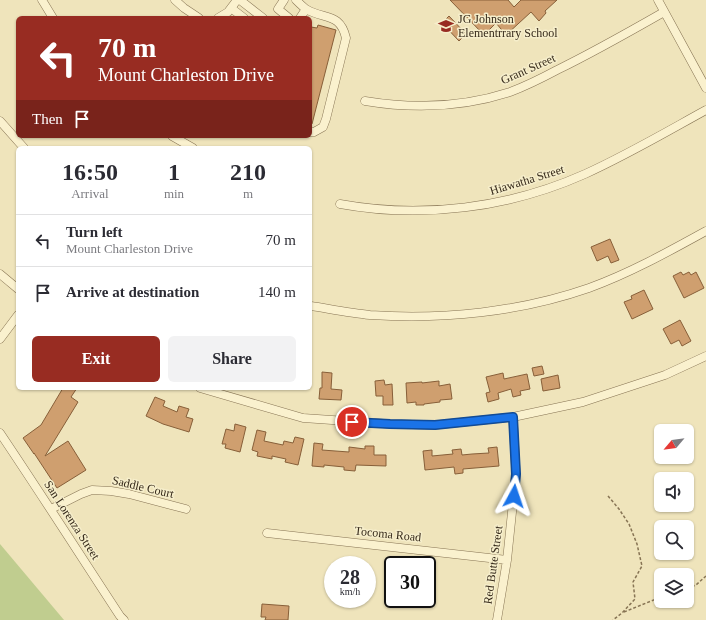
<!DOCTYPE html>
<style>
:root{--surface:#fff;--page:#f2f2f3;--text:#2b2b33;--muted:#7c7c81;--line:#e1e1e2;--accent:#982c22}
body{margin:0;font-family:Georgia,serif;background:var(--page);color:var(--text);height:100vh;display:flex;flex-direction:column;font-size:15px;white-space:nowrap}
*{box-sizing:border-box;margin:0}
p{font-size:13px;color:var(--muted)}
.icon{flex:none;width:22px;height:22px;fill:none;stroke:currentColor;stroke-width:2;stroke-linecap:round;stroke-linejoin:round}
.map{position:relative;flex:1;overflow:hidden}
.side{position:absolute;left:16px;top:146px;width:296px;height:244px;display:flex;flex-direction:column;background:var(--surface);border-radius:6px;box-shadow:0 1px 3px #0004}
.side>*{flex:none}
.banner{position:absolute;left:16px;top:16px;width:296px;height:122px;border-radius:6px;box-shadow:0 1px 3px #0004;background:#982c22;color:#fff;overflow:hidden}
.needle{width:26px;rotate:241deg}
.fabs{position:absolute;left:654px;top:424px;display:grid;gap:8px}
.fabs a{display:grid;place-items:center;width:40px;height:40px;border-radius:6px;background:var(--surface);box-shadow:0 1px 3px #0004;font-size:20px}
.speed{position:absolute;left:324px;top:556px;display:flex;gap:8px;font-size:20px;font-weight:700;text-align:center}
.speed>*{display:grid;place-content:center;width:52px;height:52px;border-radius:50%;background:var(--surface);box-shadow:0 1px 3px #0004;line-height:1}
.speed small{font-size:10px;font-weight:400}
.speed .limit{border:2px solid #111;border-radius:6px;background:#fff;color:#111}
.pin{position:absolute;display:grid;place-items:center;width:34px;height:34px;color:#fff;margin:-17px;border:2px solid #fff;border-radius:50%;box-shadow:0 1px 4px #0007}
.me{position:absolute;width:44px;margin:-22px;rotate:5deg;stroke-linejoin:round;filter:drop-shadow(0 0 3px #0008)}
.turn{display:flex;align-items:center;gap:14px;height:84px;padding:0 16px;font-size:18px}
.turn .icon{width:52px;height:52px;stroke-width:2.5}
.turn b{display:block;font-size:28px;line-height:34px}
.then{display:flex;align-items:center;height:38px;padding:0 16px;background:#0003;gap:8px;font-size:15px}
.eta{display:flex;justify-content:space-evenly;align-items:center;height:68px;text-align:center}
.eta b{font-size:24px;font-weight:600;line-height:28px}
.action{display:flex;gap:8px;margin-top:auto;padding:8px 16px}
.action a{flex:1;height:46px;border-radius:6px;background:var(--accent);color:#fff;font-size:16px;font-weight:600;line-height:46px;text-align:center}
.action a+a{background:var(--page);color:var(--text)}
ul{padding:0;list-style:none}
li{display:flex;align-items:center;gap:12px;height:52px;padding:0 16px;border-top:1px solid var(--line)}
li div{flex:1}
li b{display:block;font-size:15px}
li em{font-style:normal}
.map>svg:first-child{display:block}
.green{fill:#c0cd8f}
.building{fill:#cf9f6f;stroke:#875f39}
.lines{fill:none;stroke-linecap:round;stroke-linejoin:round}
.minor-casing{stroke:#877454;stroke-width:9}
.path{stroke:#877454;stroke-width:1.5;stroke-dasharray:3 2;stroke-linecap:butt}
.minor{stroke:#faf1ce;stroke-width:8}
.route-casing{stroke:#114b97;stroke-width:10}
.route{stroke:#1a73e8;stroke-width:7}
.labels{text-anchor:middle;stroke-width:3;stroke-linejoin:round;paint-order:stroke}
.poi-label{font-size:12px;fill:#35291a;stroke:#f6eecb;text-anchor:start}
.street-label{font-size:12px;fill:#35291a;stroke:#f6eecb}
</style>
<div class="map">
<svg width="706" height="620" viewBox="0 0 706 620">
<rect width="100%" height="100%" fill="#efe4bb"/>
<path class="green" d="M 0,544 L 64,620 L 0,620 Z"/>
<path class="building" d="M 450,0 L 508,0 L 514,7 L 521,0 L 557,0 L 545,11 L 546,13 L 539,21 L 531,12 L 506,35 L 496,23 L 484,35 Z
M 449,16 L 466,34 L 459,41 L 442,23 Z
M 318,25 L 336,30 L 312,124 L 310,124 L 310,30 L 311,27 L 317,28 Z
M 610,239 L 619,260 L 611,263 L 608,256 L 597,261 L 591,247 Z
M 681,272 L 683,275 L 689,272 L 691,275 L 696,272 L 704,288 L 684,298 L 673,276 Z
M 644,290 L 653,309 L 632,319 L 624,302 L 632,299 L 631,296 Z
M 680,320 L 691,341 L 682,346 L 679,340 L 671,344 L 663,329 Z
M 542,366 L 544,374 L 534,376 L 532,368 Z
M 322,372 L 332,373 L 331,389 L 342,390 L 341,400 L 319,399 L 320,388 L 322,388 Z
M 503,373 L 504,379 L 527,374 L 530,389 L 520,391 L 521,395 L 513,397 L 511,389 L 498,393 L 499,399 L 488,402 L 486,393 L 490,392 L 486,377 Z
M 558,375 L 560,388 L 543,391 L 541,379 Z
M 384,380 L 385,385 L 392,384 L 393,405 L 383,405 L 383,396 L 376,396 L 375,381 Z
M 439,381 L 439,386 L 450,384 L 452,399 L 440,400 L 440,402 L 424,404 L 424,405 L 416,405 L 416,402 L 407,403 L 406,383 L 422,382 L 422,383 Z
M 63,388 L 77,388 L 71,397 L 78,402 L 45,456 L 68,441 L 86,470 L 57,488 L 34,453 L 34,454 L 23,438 L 41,425 Z
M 155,397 L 165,401 L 163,406 L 177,412 L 179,406 L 189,409 L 186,417 L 193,419 L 189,432 L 163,424 L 146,416 Z
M 235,424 L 246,427 L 240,452 L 225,448 L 226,444 L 222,444 L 226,429 L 234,431 Z
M 257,430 L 266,432 L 264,441 L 283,445 L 284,441 L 293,443 L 295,437 L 304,439 L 298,465 L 285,462 L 286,459 L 272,456 L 272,459 L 257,456 L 258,452 L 252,450 Z
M 314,443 L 323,444 L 322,450 L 349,452 L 349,447 L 365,449 L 365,446 L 374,446 L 374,455 L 386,455 L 386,466 L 356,465 L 355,471 L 344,470 L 344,467 L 324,465 L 324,467 L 312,466 Z
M 497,447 L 499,466 L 463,469 L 463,473 L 455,474 L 454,467 L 425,470 L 423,451 L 432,450 L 432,456 L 453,454 L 452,450 L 461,449 L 462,455 L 472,454 L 489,453 L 488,448 Z
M 262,604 L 289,606 L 288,620 L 265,620 L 266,617 L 261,617 Z"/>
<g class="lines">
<g class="minor-casing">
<path id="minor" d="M 42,0 L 53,18
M 175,0 L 184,8 L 199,18
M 240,0 L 263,18
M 284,0 L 278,9 L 289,18
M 296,0 C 299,3 303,7 306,9 C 324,20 340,12 346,38 L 326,119 L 323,127 L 314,132 L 310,132
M 658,0 L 706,88
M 231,8 L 244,18
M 218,18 L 228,12 L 237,0
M 300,18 L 306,9
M 365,101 C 413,109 464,107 510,92 C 526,86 542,78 557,70 C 594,52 629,32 664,12
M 0,121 L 24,148
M 172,136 L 193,148
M 340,204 C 422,219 509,208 585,174 C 627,155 666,132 706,110
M 0,274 L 18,289
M 311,306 C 330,309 351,313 370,315 C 443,320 520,312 589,288 C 630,273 668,252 706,231
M 0,339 L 18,315
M 200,388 L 303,418 L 390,424 L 435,425 L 513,417 L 583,402 L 665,375 L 706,356
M 0,433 C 41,494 80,555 120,616 L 124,620
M 51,509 L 81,494 L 92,490 L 111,491 L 129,494 L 186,509
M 267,533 L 507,560
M 497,620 L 507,560 L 516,474 L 513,417"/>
</g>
<path class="path" d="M 608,496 L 619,509 L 629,524 L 637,544 L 642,566 L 633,582 L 635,599 L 622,613 L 613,620
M 687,588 L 696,585 L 706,576
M 624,612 L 661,597"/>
<use href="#minor" class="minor"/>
</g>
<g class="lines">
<g class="route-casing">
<path id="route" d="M 352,422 L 390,424 L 435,425 L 513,417 L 516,474 L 514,496"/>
</g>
<use href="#route" class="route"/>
</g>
<defs>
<g id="school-bare" transform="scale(1.2)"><path d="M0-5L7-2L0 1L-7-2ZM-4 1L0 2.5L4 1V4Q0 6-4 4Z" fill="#982c22" stroke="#f6eecb" stroke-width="2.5" paint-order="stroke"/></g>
</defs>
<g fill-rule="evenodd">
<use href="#school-bare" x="446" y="26"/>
</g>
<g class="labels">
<g class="poi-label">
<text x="458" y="23">JG Johnson<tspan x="458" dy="14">Elementrrary School</tspan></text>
</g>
<g class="street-label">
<text transform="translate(528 69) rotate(-24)" y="4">Grant Street</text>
<text transform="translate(527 180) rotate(-17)" y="4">Hiawatha Street</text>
<text transform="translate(143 487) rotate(13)" y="4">Saddle Court</text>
<text transform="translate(72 520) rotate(57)" y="4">San Lorenza Street</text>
<text transform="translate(388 534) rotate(6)" y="4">Tocoma Road</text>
<text transform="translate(493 565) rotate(-82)" y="4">Red Butte Street</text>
</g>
</g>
</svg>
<div class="fabs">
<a><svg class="needle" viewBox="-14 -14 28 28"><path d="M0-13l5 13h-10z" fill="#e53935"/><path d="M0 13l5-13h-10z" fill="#7c7c81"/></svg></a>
<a><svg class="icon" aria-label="sound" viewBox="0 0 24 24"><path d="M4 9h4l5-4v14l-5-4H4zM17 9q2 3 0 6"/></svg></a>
<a><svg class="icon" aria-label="search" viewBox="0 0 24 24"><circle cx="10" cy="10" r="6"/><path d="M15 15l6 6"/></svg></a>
<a><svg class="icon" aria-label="layers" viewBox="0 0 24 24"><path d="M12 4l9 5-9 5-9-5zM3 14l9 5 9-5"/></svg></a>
</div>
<div class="speed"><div>28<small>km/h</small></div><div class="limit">30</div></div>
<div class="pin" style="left:352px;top:422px;background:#d93025"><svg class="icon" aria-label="arrive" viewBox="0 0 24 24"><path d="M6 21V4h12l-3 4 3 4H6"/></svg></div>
<svg class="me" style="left:514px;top:496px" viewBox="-20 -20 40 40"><path d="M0-17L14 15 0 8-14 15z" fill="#1a73e8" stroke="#fff" stroke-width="4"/></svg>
<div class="banner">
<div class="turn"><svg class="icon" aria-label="left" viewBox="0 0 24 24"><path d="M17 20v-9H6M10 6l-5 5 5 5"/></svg><div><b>70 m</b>Mount Charleston Drive</div></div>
<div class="then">Then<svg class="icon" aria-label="arrive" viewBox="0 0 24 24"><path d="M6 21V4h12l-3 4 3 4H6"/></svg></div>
</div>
<section class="side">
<div class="eta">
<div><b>16:50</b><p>Arrival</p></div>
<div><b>1</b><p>min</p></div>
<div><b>210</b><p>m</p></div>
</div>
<ul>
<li><svg class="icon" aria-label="left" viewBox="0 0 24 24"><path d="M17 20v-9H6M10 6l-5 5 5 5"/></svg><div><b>Turn left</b><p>Mount Charleston Drive</p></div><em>70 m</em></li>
<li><svg class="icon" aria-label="arrive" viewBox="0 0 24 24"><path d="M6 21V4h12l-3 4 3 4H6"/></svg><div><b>Arrive at destination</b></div><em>140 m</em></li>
</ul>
<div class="action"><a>Exit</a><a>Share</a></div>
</section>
</div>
